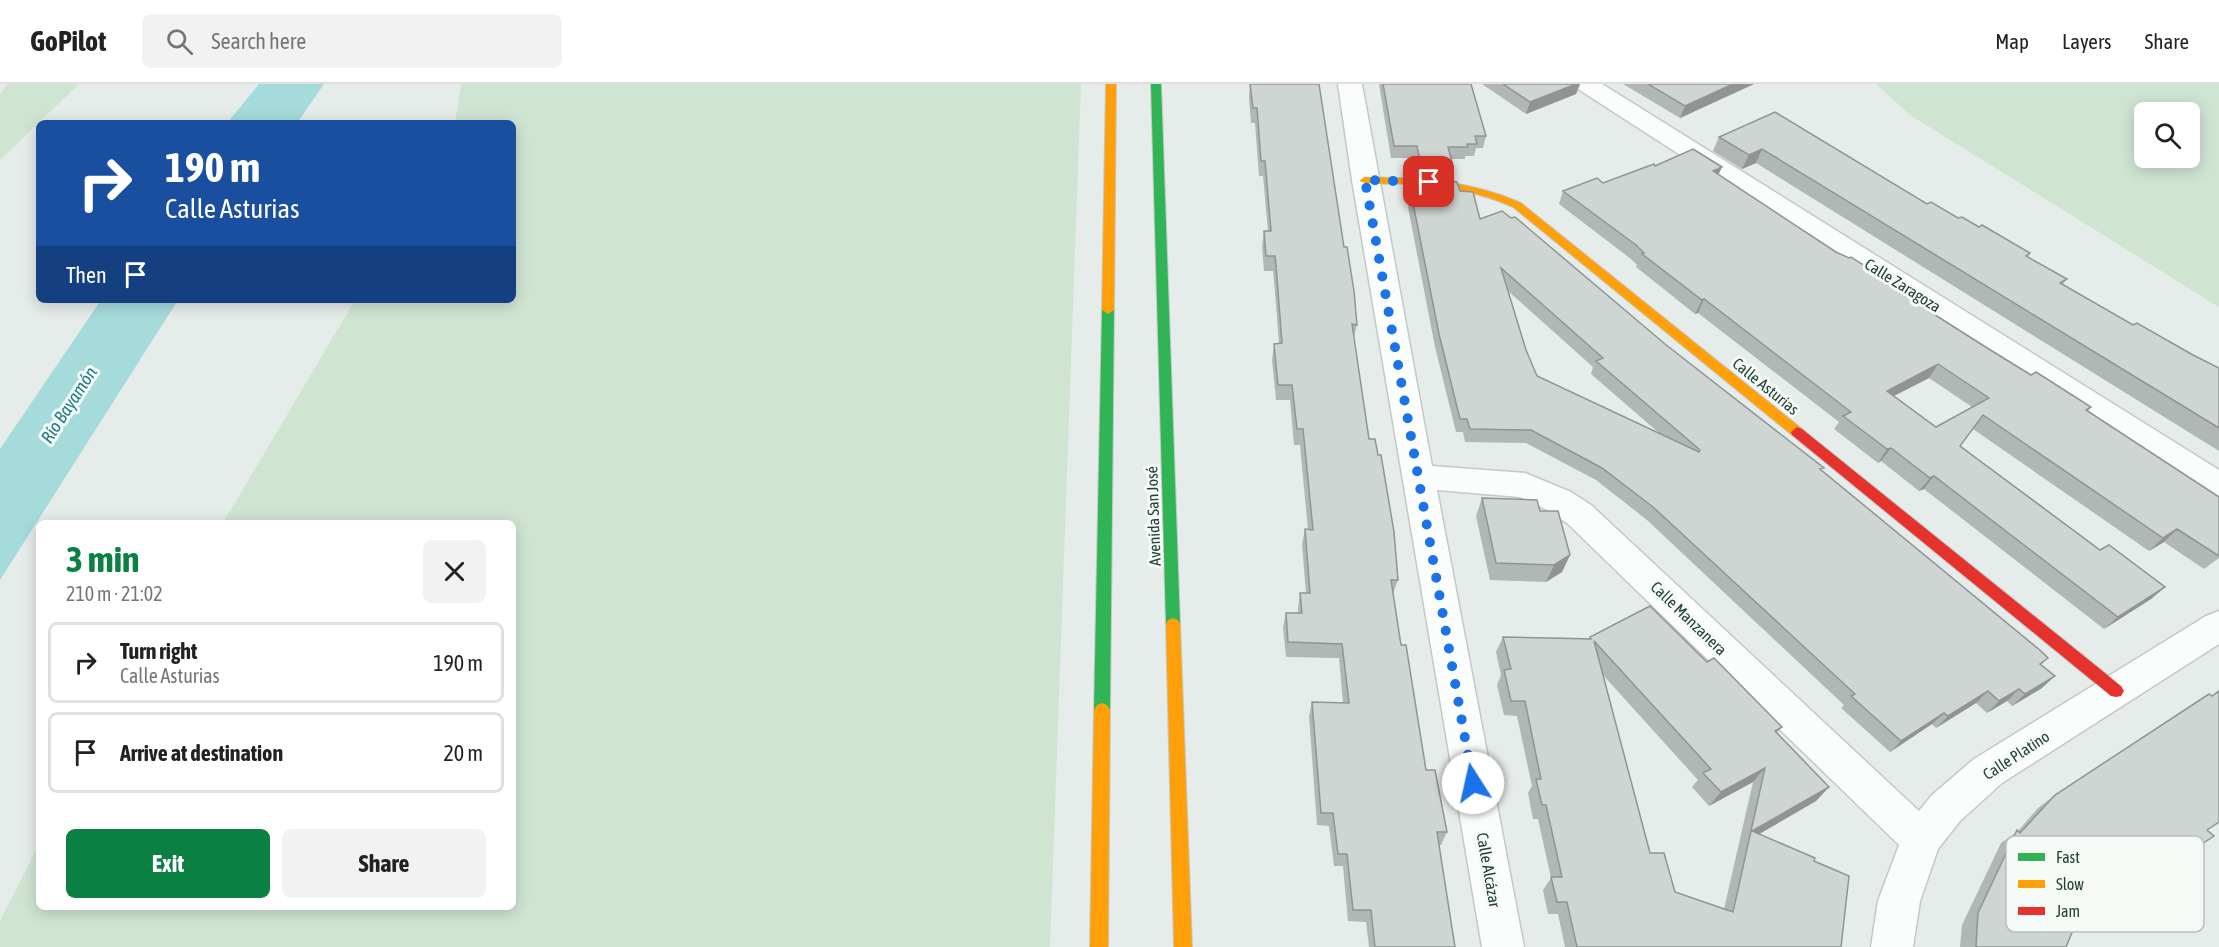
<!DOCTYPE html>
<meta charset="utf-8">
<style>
:root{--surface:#fff;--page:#f2f2f2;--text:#222;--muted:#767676;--line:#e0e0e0;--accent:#0b8043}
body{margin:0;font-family:"Asap Condensed",sans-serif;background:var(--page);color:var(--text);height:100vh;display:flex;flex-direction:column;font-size:22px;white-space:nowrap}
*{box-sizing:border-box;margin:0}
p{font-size:20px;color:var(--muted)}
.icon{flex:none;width:33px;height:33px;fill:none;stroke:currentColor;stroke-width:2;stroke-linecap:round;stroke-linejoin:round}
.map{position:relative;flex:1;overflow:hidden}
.details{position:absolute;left:36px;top:436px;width:480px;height:390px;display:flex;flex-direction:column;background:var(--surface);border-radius:9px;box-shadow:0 3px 15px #0003}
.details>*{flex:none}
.hud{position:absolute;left:36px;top:36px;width:480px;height:183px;border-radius:9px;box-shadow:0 3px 15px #0003;background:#1a4fa0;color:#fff;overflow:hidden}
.buttons{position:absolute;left:2134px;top:18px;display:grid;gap:12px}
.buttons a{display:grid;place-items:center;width:66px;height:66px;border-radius:9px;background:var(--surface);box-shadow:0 3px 15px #0003;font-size:30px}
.pin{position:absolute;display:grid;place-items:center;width:51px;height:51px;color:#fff;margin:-26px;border-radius:12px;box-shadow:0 3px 9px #0006}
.me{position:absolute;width:66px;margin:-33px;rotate:350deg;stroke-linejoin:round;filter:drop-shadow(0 0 4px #0008)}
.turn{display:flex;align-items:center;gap:21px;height:126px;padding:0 30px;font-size:27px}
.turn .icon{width:78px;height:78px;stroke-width:2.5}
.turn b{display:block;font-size:42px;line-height:51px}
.then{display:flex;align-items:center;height:57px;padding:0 30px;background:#0003;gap:12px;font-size:22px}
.round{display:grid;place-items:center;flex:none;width:63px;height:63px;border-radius:9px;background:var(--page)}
.headline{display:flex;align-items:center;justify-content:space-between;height:102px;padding:0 30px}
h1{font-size:36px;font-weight:700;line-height:45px;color:var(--accent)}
.cta{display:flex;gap:12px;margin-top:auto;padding:12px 30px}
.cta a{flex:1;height:69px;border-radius:9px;background:var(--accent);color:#fff;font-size:24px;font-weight:700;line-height:69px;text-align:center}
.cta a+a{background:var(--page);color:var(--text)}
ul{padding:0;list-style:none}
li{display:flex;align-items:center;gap:18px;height:81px;margin:0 12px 9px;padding:0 18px;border:3px solid var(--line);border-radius:9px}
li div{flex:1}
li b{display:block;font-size:22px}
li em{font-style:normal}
header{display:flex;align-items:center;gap:36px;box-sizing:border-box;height:84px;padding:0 30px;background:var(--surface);border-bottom:2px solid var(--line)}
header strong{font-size:28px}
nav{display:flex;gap:33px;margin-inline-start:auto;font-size:21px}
.search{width:420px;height:54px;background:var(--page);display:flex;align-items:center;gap:15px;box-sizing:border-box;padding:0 21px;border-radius:9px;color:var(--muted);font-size:22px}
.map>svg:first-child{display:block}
.green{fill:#cfe5d2;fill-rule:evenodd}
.water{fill:#a6dbdb}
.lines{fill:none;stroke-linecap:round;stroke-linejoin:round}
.street-casing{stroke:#c3c9c6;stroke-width:3}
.fast-casing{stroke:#c2c9c6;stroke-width:2}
.slow-casing{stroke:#c2c9c6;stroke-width:2}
.jam-casing{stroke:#c2c9c6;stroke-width:2}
.street{fill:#fbfcfc;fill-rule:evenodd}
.fast{fill:#30b455;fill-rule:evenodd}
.slow{fill:#ff9f0a;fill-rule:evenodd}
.jam{fill:#e5322d;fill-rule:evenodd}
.wall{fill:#b1b7b5;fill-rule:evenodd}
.shaded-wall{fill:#909593}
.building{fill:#ced5d2;stroke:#909593;stroke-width:1.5;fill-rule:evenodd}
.route{stroke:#1a73e8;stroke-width:10;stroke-dasharray:0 18}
.labels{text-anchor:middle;stroke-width:6;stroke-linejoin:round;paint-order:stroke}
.street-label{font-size:16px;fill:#224034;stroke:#f5faf7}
.water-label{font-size:18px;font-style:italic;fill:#197d7f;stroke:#f5faf7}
.key{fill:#f5faf7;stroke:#b6c2bc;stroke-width:1.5}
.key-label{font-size:16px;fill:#224034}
</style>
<header>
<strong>GoPilot</strong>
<div class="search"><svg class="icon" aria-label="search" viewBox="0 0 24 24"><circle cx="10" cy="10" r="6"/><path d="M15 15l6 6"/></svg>Search here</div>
<nav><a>Map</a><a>Layers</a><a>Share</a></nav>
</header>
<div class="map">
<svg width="2219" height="863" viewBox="0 0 2219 863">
<rect width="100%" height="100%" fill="#e6ece9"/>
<path class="green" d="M 8,0 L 79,0 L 0,76 L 0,10 Z
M 461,0 L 1081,0 L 1050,863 L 0,863 L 0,837 L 39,761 L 39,824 L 513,824 L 513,440 L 223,439 L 355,216 L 513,216 L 513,39 L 455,39 Z
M 1876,0 L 2219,0 L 2219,223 L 1910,31 ZM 2190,28 L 2190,74 L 2145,74 L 2145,28 Z"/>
<path class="water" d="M 259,0 L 324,0 L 297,39 L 227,39 Z
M 101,216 L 178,216 L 0,496 L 0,365 Z"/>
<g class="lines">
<g class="street-casing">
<path id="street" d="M 1338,0 L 1362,0 L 1432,382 L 1525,389 L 1571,408 L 1591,421 L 1919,727 L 1932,711 L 1974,675 L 2206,532 L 2219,527 L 2219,560 L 2002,699 L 1960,737 L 1938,765 L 1920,817 L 1913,863 L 1871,863 L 1878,817 L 1899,761 L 1567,439 L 1547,426 L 1520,413 L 1437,406 L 1524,863 L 1482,863 L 1352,96 Z
M 1574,0 L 1602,0 L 2219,386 L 2219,414 L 2208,411 L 1578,5 Z"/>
</g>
<g class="fast-casing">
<path id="fast" d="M 1151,0 L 1161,0 L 1180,540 L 1178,544 L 1173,546 L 1168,544 L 1166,540 Z
M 1108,222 L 1114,226 L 1110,626 L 1107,631 L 1102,633 L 1097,631 L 1094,626 L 1102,226 Z"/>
</g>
<g class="slow-casing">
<path id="slow" d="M 1106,0 L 1116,0 L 1114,226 L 1108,230 L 1102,226 Z
M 1365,93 C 1419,94 1470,96 1521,119 L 1802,345 L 1803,348 L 1802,351 L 1792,351 L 1513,123 C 1479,108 1446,102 1408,100 C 1393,99 1376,101 1361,98 L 1360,96 Z
M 1173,534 L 1178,536 L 1180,540 L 1192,863 L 1174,863 L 1166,540 L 1168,536 Z
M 1102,619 L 1107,621 L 1110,626 L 1108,863 L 1090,863 L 1094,626 L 1097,621 Z"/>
</g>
<g class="jam-casing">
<path id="jam" d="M 1797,343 L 1802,345 L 2121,602 L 2124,607 L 2121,612 L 2116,613 L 2111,612 L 1792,351 L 1791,348 Z"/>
</g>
<use href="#street" class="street"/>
<use href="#fast" class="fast"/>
<use href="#slow" class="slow"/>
<use href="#jam" class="jam"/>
</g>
<path class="wall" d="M 1250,0 L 1344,163 L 1357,241 L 1354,253 L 1369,355 L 1398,496 L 1393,510 L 1401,561 L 1426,686 L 1447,748 L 1441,761 L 1439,761 L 1455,863 L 1369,863 L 1366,838 L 1348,837 L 1343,782 L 1334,782 L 1329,742 L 1317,741 L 1309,632 L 1312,618 L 1343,619 L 1339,574 L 1286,573 L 1283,543 L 1286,529 L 1298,529 L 1298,524 L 1300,509 L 1306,509 L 1302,460 L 1305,445 L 1308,446 L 1300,361 L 1294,361 L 1290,316 L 1276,316 L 1272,276 L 1274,260 L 1279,259 L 1274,196 L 1273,187 L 1264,187 L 1262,162 L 1264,147 L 1268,147 L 1263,92 L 1259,92 L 1255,39 L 1251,39 L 1249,14 Z
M 1379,0 L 1471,0 L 1486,52 L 1483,64 L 1476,64 L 1474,72 L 1465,72 L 1465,75 L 1451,75 L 1452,78 L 1449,90 L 1418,88 L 1415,74 L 1391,74 Z
M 1482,0 L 1580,0 L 1576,10 L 1526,30 Z
M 1623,0 L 1754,0 L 1680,34 Z
M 1775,28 L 1927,120 L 1979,143 L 2030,169 L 2028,173 L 2067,195 L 2063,200 L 2133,241 L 2219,284 L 2219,367 L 1756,79 L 1742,85 L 1713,67 L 1719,53 Z
M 1655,82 L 1722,83 L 1718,90 L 1836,168 L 1884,194 L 1882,197 L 2031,291 L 2091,323 L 2088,327 L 2219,413 L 2219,474 L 2204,485 L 2164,458 L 2149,467 L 1973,345 L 1960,362 L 2100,466 L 2165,503 L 2151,515 L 2104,545 L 1924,405 L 1919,407 L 1881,377 L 1878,379 L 1834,345 L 1839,338 L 1698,229 L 1695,230 L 1636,183 L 1637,181 L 1631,175 L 1559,120 L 1563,107 L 1603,99 ZM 1929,294 L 1972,323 L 1936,343 L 1894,312 Z
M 1425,95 L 1460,107 L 1480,135 L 1665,260 L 1822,387 L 2048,574 L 2041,581 L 2042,604 L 2012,622 L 2007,617 L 1987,629 L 1976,619 L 1936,644 L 1932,640 L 1890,668 L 1841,624 L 1844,621 L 1647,436 L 1596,396 L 1526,359 L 1465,358 L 1463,348 L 1456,348 L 1435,263 L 1408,123 L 1411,109 L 1414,109 L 1415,106 L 1422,106 ZM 1508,207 L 1593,283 L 1591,290 L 1659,349 L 1537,292 L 1526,266 Z
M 1482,414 L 1540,427 L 1570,471 L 1562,488 L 1546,498 L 1490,496 L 1476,432 Z
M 1503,553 L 1589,554 L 1590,553 L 1707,578 L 1782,643 L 1777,649 L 1829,703 L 1816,717 L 1759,750 L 1814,777 L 1841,863 L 1565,863 L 1558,830 L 1548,830 L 1543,806 L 1551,794 L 1538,735 L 1533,735 L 1528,709 L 1532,702 L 1517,632 L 1504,631 L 1497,601 L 1501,591 L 1496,568 ZM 1603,591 L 1698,696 L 1692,703 L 1709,722 L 1753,698 L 1724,825 L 1675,808 L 1650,769 Z
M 2055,711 L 2207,746 L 2157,790 L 2138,803 L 2126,793 L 2111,811 L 2092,823 L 2085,817 L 2066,863 L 1960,863 L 1962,841 L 2001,759 L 2018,747 L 2038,724 Z"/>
<path class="shaded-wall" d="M 1576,0 L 1580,0 L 1576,10 L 1526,30 L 1530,18 Z
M 1733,0 L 1754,0 L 1680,34 L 1685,22 Z
M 1762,65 L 1756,79 L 1742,85 L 1749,71 Z
M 1722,83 L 1716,96 L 1713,87 Z
M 1704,215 L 1698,229 L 1695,230 L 1702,216 Z
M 1938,280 L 1929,294 L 1878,320 L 1887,307 Z
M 1891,364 L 1881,377 L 1878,379 L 1887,365 Z
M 1934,392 L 1924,405 L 1919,407 L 1930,394 Z
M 2177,445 L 2164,458 L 2149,467 L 2163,454 Z
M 1570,471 L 1562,488 L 1546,498 L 1554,481 Z
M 2165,503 L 2151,515 L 2104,545 L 2118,533 Z
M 2055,592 L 2042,604 L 2012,622 L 2025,610 Z
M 2019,605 L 2007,617 L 1987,629 L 1999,617 Z
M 1988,607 L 1976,619 L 1936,644 L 1948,632 Z
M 1944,629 L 1932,640 L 1890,668 L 1901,657 Z
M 1765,684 L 1753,698 L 1709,722 L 1721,708 Z
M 1829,703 L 1816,717 L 1749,756 L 1752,747 Z"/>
<path class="building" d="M 1250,0 L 1319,0 L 1344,163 L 1347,163 L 1354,207 L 1357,241 L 1352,240 L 1369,355 L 1375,355 L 1378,371 L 1381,371 L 1394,448 L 1398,496 L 1391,496 L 1401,561 L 1406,561 L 1426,686 L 1435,686 L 1447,748 L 1437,748 L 1455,863 L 1375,863 L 1371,826 L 1353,826 L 1347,770 L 1338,770 L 1333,729 L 1321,729 L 1312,618 L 1349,619 L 1342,560 L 1288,558 L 1286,529 L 1302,529 L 1300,509 L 1310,509 L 1305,445 L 1313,446 L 1303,345 L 1297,345 L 1292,301 L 1278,301 L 1274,260 L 1282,259 L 1276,181 L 1275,172 L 1266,172 L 1264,147 L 1271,147 L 1265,77 L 1261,77 L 1257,24 L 1253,24 Z
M 1383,0 L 1471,0 L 1486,52 L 1475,52 L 1477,60 L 1467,60 L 1468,63 L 1448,63 L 1452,78 L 1420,76 L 1417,62 L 1394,62 Z
M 1503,0 L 1576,0 L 1530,18 Z
M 1648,0 L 1733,0 L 1685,22 Z
M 1775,28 L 1927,120 L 1931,118 L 1958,134 L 1962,133 L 1979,143 L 1982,141 L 2030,169 L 2026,172 L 2067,195 L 2060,199 L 2133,241 L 2137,239 L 2193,271 L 2219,284 L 2219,344 L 1762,65 L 1749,71 L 1719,53 Z
M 1693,65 L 1722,83 L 1713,87 L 1836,168 L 1849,174 L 1851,173 L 1884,194 L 1880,196 L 1984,262 L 2031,291 L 2036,288 L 2091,323 L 2086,326 L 2219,413 L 2219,472 L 2177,445 L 2163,454 L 1983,331 L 1960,362 L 2100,466 L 2109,461 L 2165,503 L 2118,533 L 1934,392 L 1930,394 L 1891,364 L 1887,365 L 1843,332 L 1851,328 L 1704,215 L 1702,216 L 1642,170 L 1644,169 L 1636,161 L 1563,107 L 1597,94 L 1603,99 L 1654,80 L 1655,82 ZM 1938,280 L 1989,314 L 1936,343 L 1887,307 Z
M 1425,95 L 1457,98 L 1460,107 L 1473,108 L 1480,135 L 1502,127 L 1511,134 L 1515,133 L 1665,260 L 1824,384 L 1820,385 L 2041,567 L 2048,574 L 2040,580 L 2055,592 L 2025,610 L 2019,605 L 1999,617 L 1988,607 L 1948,632 L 1944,629 L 1901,657 L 1851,612 L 1855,610 L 1653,423 L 1602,384 L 1531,346 L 1470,345 L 1467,335 L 1460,335 L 1439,250 L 1411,109 L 1416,109 L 1415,106 L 1427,106 ZM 1501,184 L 1603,274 L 1596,277 L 1700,366 L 1699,368 L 1537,292 L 1526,266 Z
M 1482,414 L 1537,416 L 1540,427 L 1558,427 L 1570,471 L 1554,481 L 1496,479 Z
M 1650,522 L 1707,578 L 1714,574 L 1782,643 L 1775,647 L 1829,703 L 1752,747 L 1815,774 L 1814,777 L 1849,792 L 1841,863 L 1577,863 L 1567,818 L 1557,818 L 1551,793 L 1562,793 L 1546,721 L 1542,721 L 1536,695 L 1541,695 L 1525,617 L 1511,617 L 1504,586 L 1511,585 L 1503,553 L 1591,555 L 1590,553 ZM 1594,557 L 1711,685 L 1703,689 L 1721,708 L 1765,684 L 1733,828 L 1675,808 L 1664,769 L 1650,769 Z
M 2219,607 L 2219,738 L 2207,746 L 2214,752 L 2157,790 L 2139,776 L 2111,811 L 2093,798 L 2066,863 L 1976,863 L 1978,829 L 2017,746 L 2020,749 L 2055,711 L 2209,610 L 2212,612 Z"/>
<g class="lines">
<path class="route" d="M 1429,98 L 1365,96 L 1473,699"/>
</g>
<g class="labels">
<g class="street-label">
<text transform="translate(1903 201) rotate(32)" y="6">Calle Zaragoza</text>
<text transform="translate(1766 302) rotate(39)" y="6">Calle Asturias</text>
<text transform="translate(1153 432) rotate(-92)" y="6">Avenida San José</text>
<text transform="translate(1689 534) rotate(44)" y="6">Calle Manzanera</text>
<text transform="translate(2016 671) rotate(-33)" y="6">Calle Platino</text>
<text transform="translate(1489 786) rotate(80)" y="6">Calle Alcázar</text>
</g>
<g class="water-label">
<text transform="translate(69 321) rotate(-57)" y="6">Río Bayamón</text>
</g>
</g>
<rect x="2006" y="752" width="198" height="96" rx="9" class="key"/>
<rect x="2018" y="769" width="27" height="8" fill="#30b455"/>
<rect x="2018" y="796" width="27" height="8" fill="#ff9f0a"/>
<rect x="2018" y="823" width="27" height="8" fill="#e5322d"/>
<g class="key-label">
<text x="2056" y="779">Fast</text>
<text x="2056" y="806">Slow</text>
<text x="2056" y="833">Jam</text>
</g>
</svg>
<div class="buttons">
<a><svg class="icon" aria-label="search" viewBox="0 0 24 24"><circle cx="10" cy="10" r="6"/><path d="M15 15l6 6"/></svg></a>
</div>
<div class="pin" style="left:1429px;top:98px;background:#d93025"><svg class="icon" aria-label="arrive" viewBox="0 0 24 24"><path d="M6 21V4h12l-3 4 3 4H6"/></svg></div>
<svg class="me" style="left:1473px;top:699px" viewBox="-20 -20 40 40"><circle r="19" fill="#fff"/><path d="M0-13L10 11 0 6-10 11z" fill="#1a73e8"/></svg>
<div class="hud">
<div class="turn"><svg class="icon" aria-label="right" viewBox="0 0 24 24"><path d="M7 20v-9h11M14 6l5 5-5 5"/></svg><div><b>190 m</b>Calle Asturias</div></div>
<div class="then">Then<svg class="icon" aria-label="arrive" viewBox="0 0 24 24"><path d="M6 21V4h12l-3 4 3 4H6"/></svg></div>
</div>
<section class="details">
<div class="headline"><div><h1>3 min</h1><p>210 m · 21:02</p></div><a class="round"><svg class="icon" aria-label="close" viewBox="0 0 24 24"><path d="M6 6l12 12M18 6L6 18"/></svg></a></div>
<ul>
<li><svg class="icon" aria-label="right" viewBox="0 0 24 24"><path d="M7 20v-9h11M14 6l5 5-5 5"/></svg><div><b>Turn right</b><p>Calle Asturias</p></div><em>190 m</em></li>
<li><svg class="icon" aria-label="arrive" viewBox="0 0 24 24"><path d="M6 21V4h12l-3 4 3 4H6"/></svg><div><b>Arrive at destination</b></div><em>20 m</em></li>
</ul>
<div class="cta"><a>Exit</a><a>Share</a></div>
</section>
</div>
